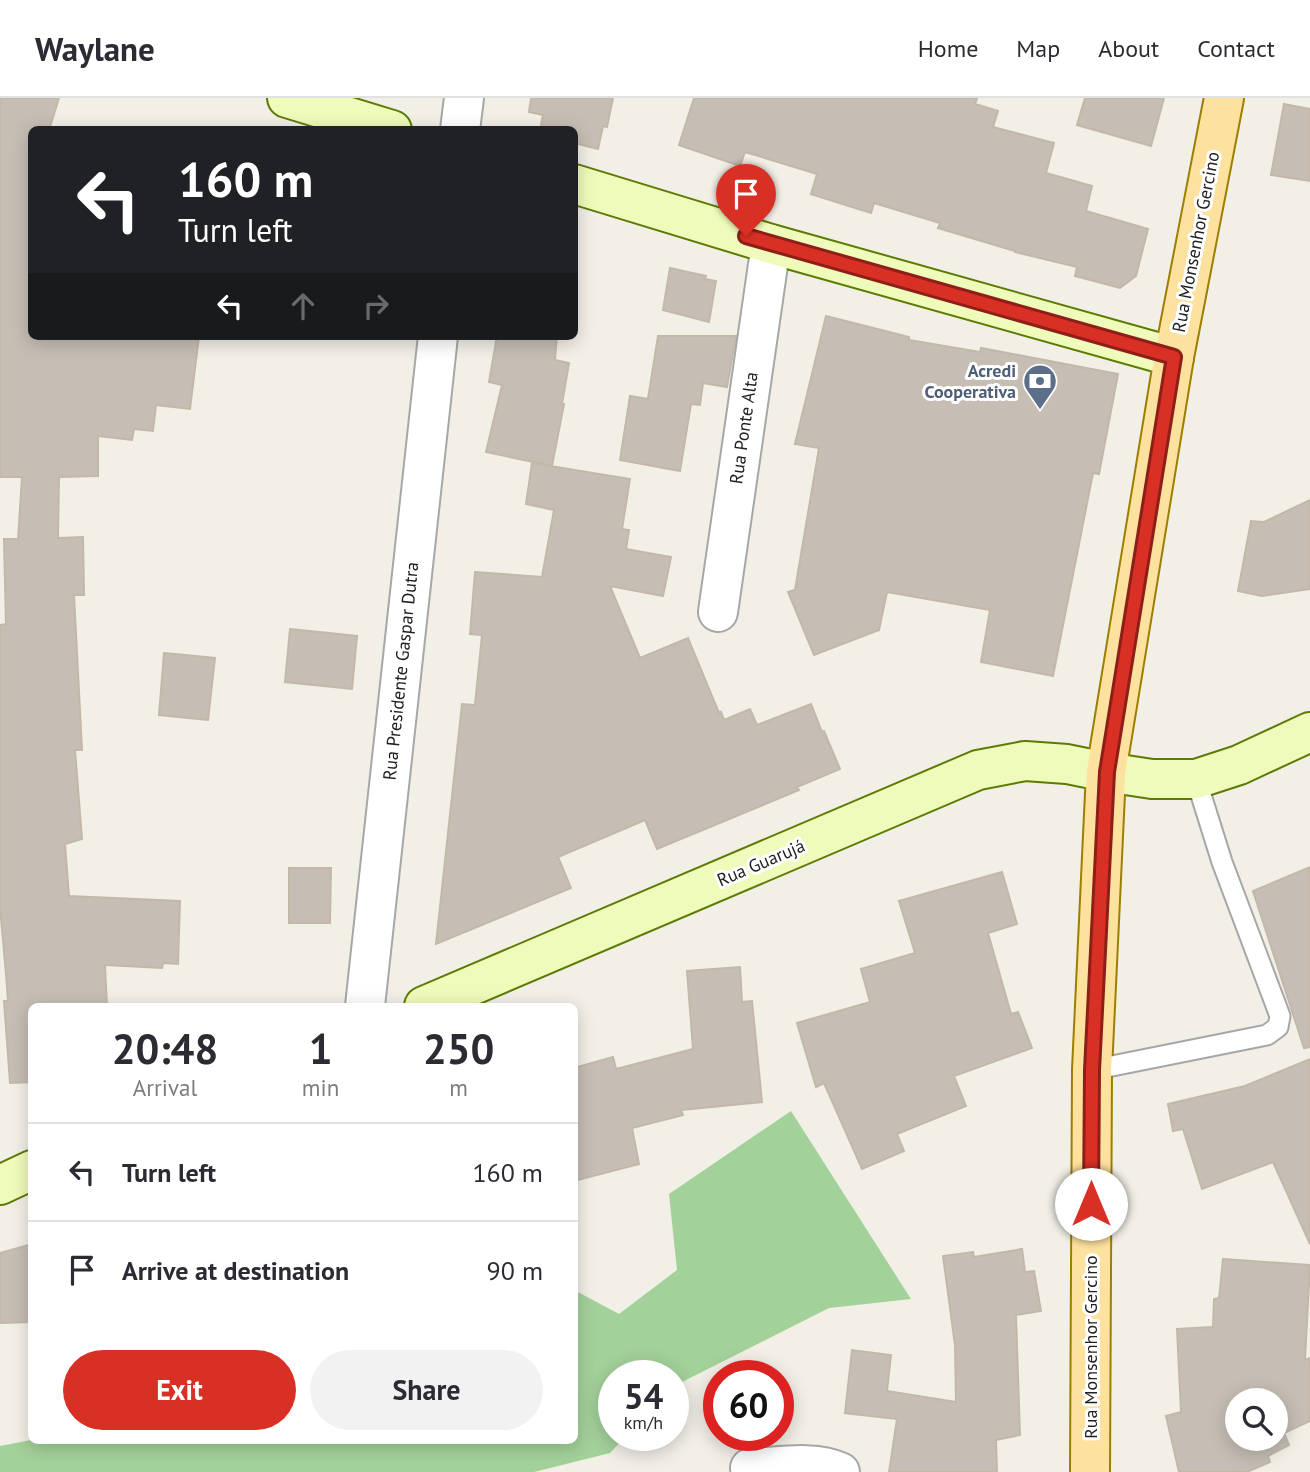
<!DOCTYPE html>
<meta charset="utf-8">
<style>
:root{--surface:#fff;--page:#f2f2f3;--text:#2b2b33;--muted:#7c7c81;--line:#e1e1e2;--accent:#d93025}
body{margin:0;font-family:"PT Sans",sans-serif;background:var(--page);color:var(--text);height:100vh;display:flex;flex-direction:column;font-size:26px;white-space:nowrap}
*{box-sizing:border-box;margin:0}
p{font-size:23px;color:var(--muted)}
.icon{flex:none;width:38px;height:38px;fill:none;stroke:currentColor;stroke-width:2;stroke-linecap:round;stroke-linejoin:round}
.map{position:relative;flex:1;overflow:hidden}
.sheet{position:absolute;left:28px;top:905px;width:550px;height:441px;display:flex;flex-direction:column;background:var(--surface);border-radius:10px;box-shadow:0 4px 18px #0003}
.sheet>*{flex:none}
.top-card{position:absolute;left:28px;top:28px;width:550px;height:214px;border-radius:10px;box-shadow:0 4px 18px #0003;background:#202124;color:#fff;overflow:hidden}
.tools{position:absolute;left:1225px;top:1290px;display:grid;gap:14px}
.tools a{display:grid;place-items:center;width:63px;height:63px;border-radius:50%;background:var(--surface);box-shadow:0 4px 18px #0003;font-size:35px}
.speed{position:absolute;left:598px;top:1262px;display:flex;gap:14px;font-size:35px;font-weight:700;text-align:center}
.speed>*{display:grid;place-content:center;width:91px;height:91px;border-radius:50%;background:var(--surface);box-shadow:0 4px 18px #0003;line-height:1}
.speed small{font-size:18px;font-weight:400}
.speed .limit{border:10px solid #d22;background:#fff;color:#111}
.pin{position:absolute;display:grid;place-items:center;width:60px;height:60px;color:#fff;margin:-72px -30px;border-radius:50% 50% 50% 0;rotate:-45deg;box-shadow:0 0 7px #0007}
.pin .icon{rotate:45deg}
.me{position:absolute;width:77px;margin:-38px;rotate:0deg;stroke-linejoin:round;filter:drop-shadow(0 0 5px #0008)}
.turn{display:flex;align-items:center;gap:24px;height:147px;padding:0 35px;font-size:32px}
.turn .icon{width:91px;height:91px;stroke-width:2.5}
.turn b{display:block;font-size:49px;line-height:60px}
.lanes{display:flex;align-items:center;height:66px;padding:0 35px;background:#0003;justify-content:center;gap:35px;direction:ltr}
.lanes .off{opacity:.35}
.eta{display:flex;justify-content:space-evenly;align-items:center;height:119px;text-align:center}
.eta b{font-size:42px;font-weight:600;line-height:49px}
.primary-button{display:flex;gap:14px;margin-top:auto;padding:14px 35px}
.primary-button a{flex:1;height:80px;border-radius:42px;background:var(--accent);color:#fff;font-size:28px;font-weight:600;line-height:80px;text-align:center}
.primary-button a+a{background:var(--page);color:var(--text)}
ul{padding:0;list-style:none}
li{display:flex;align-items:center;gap:21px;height:98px;padding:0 35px;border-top:2px solid var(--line)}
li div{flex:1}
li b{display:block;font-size:26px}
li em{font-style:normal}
header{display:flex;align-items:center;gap:42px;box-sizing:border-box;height:98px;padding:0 35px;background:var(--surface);border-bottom:2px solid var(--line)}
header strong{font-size:33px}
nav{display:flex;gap:38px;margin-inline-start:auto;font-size:24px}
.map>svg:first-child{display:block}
.forest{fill:#a3d19a}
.building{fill:#c6beb5;stroke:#c3b8a8;stroke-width:2;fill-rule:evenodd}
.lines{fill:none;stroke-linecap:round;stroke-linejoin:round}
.lane-casing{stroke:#a7a7a7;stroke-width:23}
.street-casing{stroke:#a7a7a7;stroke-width:42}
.secondary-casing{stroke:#5d7b03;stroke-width:42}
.primary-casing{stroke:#9c7f00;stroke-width:42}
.lane{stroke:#fff;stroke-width:19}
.street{stroke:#fff;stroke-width:38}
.secondary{stroke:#eefbba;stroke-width:38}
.primary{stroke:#fde29f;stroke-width:38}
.route-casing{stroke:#8d1f18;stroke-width:18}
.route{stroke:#d93025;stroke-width:12}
.labels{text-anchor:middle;stroke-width:6;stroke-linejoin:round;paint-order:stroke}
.street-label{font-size:18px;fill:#202020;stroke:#fff}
.service-label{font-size:18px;font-weight:bold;fill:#4e5e75;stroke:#fff;text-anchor:end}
</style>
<header>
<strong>Waylane</strong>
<nav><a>Home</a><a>Map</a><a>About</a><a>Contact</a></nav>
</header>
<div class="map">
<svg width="1310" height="1374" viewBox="0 0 1310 1374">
<rect width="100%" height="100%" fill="#f1efe6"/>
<path class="forest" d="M 791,1013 L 911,1201 L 829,1210 L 674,1288 L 674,1278 L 614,1278 L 614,1337 L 627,1337 L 610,1355 L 534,1374 L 0,1374 L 0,1348 L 31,1342 L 574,1342 L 574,1192 L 619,1216 L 677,1172 L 669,1096 Z"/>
<path class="building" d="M 0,0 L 59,0 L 49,32 L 32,32 L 32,238 L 199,238 L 190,311 L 156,307 L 153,333 L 134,331 L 132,342 L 98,338 L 98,378 L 59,379 L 58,440 L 83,439 L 84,497 L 74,497 L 82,652 L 75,652 L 82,741 L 65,746 L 69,798 L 180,803 L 178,866 L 163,865 L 162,870 L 105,867 L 107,908 L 32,908 L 32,984 L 10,985 L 4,903 L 8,903 L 6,876 L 0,809 L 0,527 L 6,526 L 4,441 L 18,441 L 22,379 L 0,379 Z
M 531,0 L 613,0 L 607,29 L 603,28 L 598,51 L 574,45 L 574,32 L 540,32 L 543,17 L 529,14 Z
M 694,0 L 977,0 L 975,6 L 998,13 L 993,29 L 1054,45 L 1046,75 L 1092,88 L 1086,113 L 1148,131 L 1136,178 L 1120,190 L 1075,178 L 1077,169 L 1015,154 L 1015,153 L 938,130 L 940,125 L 874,105 L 871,115 L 811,96 L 817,76 L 745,54 L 740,68 L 679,47 Z
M 1085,0 L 1164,0 L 1151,48 L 1077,27 Z
M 1284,6 L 1310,11 L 1310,83 L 1271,77 Z
M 670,170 L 706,178 L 705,181 L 716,183 L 709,224 L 663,212 Z
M 826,218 L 909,239 L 909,242 L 980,254 L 981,250 L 1118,276 L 1099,376 L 1093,375 L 1053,578 L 981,564 L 990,512 L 887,494 L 879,532 L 814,557 L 788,494 L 795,492 L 819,350 L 795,346 Z
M 497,238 L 557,238 L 555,262 L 569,265 L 562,306 L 564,306 L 552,368 L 486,354 L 502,287 L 489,284 Z
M 658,238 L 736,238 L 727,289 L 703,285 L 700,307 L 691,306 L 680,373 L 620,362 L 630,298 L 648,301 Z
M 532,365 L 630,381 L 622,431 L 629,432 L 626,451 L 671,459 L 663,498 L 610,488 L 640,560 L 688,540 L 719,615 L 721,614 L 724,622 L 750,611 L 757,627 L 811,606 L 822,634 L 824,633 L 840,671 L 797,689 L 799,692 L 657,751 L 645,722 L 558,759 L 571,790 L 436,846 L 462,606 L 475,607 L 482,537 L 470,536 L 475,474 L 542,479 L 554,412 L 526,406 Z
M 1310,402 L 1310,491 L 1262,498 L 1238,493 L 1251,423 L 1264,424 Z
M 290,531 L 357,538 L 352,591 L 285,584 Z
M 164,555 L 215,560 L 208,622 L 159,617 Z
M 1310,769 L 1310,949 L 1304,950 L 1253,793 Z
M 289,770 L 331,770 L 330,825 L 289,825 Z
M 1002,774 L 1017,826 L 988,835 L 1011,916 L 1018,914 L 1032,950 L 954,978 L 966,1008 L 897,1036 L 904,1053 L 862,1071 L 824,985 L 816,989 L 797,925 L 870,904 L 861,871 L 915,855 L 899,803 Z
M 740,869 L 742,904 L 752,903 L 762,1004 L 681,1012 L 683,1017 L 632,1030 L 639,1066 L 574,1083 L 574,970 L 613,959 L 616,971 L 693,951 L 687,873 Z
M 1310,961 L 1310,1146 L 1273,1064 L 1202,1091 L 1183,1031 L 1173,1033 L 1168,1006 L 1245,988 Z
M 32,1146 L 32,1224 L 0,1225 L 0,1155 Z
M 1022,1151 L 1025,1174 L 1034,1173 L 1041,1213 L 1016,1217 L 1020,1337 L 996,1342 L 997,1374 L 889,1374 L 897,1321 L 845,1315 L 852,1252 L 891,1257 L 887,1293 L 956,1304 L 955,1247 L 943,1158 L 973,1154 L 974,1159 Z
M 1223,1161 L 1310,1167 L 1305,1262 L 1310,1260 L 1310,1323 L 1284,1335 L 1289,1347 L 1268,1358 L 1270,1364 L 1247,1374 L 1179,1374 L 1166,1318 L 1181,1314 L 1177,1231 L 1213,1229 L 1214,1201 L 1219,1200 ZM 1237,1302 L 1276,1302 L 1276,1340 L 1237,1340 Z"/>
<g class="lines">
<g class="lane-casing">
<path id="lane" d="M 1092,972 L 1267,937 L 1278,929 L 1280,918 L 1222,764 L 1196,681"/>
</g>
<g class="street-casing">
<path id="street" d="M 460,32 L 464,0
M 718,514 L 771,146
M 365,908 L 438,238
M 750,1370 C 778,1369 814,1362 840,1374"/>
</g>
<g class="secondary-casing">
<path id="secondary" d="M 287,0 L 392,32
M 574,86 L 771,146 L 1174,259
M 424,908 L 978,672 L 1025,663 L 1067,666 L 1106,674 L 1152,681 L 1196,681 L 1239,667 L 1310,634
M 0,1087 L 32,1072"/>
</g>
<g class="primary-casing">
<path id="primary" d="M 1090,1374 L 1092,972 L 1106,674 L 1174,259 L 1224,0"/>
</g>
<use href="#lane" class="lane"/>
<use href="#street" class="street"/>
<use href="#secondary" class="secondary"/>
<use href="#primary" class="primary"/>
</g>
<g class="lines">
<g class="route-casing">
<path id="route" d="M 746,138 L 1174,259 L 1107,674 L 1092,972 L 1091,1106"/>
</g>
<use href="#route" class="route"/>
</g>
<defs>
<g id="bank-pin" transform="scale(1.75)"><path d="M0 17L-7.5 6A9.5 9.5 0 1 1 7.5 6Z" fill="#5c6f8a" stroke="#fff"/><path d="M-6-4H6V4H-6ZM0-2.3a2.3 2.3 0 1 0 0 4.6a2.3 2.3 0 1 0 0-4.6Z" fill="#fff"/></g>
</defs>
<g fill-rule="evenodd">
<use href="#bank-pin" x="1040" y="283"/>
</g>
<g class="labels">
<g class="street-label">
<text transform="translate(1196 144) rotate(-79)" y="6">Rua Monsenhor Gercino</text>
<text transform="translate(744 330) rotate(-82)" y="6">Rua Ponte Alta</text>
<text transform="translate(401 573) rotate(-84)" y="6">Rua Presidente Gaspar Dutra</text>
<text transform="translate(761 765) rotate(-23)" y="6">Rua Guarujá</text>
<text transform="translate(1091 1249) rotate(-90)" y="6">Rua Monsenhor Gercino</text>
</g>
<g class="service-label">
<text x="1016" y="279">Acredi<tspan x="1016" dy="21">Cooperativa</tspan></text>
</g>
</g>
</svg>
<div class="tools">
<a><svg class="icon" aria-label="search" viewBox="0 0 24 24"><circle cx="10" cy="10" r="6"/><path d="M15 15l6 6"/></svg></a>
</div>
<div class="speed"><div>54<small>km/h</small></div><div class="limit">60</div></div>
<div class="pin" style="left:746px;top:138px;background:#d93025"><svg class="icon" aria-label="arrive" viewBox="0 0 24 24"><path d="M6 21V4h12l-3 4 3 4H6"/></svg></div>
<svg class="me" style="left:1091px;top:1106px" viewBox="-20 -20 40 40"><circle r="19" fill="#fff"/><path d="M0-13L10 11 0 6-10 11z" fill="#d93025"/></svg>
<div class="top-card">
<div class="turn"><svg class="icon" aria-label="left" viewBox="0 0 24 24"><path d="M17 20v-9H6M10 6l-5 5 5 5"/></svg><div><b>160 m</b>Turn left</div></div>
<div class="lanes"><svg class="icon" aria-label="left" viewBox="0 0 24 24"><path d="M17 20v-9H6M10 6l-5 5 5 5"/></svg><svg class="icon off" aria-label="ahead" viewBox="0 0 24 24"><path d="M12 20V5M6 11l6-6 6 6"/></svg><svg class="icon off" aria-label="right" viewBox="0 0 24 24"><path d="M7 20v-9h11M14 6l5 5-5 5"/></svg></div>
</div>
<section class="sheet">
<div class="eta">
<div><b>20:48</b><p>Arrival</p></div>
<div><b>1</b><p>min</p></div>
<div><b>250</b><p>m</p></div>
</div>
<ul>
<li><svg class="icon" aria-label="left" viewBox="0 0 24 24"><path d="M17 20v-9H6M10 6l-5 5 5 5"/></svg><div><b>Turn left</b></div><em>160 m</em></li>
<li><svg class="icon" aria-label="arrive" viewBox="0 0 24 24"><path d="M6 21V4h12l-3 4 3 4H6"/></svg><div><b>Arrive at destination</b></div><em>90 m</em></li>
</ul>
<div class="primary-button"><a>Exit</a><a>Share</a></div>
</section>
</div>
